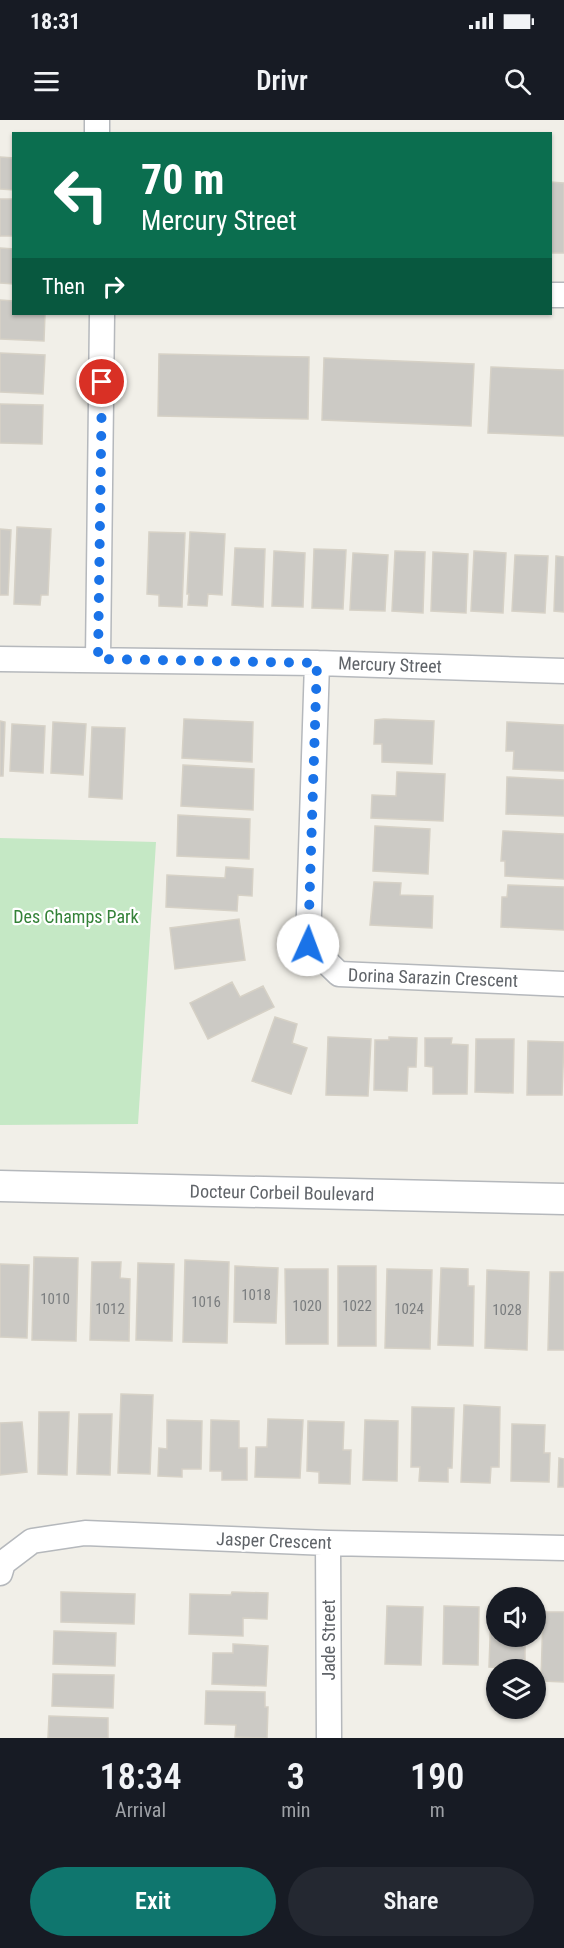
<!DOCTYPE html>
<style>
:root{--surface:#171b24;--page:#242831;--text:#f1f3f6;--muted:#9ea1a6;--accent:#0f766e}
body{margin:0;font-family:"Roboto Condensed",sans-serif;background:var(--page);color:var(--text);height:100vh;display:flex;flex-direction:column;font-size:22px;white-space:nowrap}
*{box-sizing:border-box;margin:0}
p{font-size:20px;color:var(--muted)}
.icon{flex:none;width:33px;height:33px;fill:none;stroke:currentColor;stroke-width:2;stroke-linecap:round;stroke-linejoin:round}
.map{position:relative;height:1618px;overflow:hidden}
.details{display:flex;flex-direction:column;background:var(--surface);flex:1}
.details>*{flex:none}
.top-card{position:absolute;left:12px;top:12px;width:540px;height:183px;border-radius:0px;box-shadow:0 2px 4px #0004;background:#0b6e4f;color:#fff;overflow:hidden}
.tools{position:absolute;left:486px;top:1467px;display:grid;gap:12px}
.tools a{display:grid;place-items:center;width:60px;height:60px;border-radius:50%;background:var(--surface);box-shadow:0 2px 4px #0004;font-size:30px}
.pin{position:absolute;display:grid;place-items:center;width:51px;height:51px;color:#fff;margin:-26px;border:3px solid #fff;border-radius:50%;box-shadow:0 2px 6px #0007}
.me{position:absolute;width:66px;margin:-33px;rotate:2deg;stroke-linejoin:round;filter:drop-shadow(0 0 4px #0008)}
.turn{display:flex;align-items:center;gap:21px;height:126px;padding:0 30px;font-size:27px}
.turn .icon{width:78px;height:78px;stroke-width:2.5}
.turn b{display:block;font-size:42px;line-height:51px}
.then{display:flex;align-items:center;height:57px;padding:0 30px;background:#0003;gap:12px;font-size:22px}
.eta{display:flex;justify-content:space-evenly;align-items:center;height:102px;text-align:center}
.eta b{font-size:36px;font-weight:600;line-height:42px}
.primary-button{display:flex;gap:12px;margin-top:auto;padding:12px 30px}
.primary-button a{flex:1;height:69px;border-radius:36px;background:var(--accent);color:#fff;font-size:24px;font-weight:600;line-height:69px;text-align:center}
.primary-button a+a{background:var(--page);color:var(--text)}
.status{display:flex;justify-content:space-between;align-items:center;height:42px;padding:0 30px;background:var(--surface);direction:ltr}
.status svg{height:16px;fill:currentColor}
header{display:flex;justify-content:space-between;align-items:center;height:78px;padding:0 30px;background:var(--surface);font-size:27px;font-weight:600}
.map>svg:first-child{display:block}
.green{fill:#c5e8c5}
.building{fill:#cccac5;stroke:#d6d1c6;stroke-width:1.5}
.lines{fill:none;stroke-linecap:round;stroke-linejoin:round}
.minor-casing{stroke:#b5b8bc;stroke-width:27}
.tertiary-casing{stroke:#b5b8bc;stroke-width:33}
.minor{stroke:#fff;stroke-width:24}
.tertiary{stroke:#fff;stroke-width:30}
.route{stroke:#1a73e8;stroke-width:10;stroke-dasharray:0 18}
.labels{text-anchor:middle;stroke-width:4.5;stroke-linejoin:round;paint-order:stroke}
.number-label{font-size:15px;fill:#7a7d7f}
.street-label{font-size:18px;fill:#5f6368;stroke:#fff}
.park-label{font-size:18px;fill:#348238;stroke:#fff}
</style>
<div class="status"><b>18:31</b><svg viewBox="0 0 49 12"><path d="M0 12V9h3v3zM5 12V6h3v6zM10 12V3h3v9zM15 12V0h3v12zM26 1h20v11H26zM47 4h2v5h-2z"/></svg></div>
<header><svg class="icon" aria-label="menu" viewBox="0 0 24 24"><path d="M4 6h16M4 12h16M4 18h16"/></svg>Drivr<svg class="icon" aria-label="search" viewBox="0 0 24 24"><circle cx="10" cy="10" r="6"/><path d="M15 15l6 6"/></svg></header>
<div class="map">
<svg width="564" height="1618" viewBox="0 0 564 1618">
<rect width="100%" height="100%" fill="#f1efe8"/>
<path class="green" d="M 0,718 L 156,722 L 138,1004 L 0,1005 Z"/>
<path class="building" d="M 0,37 L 14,38 L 14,70 L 0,69 Z
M 550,62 L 564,63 L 564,133 L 550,133 Z
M 0,79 L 14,79 L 14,116 L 0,116 Z
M 0,128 L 14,129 L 14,164 L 0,163 Z
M 0,180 L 14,181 L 14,194 L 45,194 L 44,221 L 0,219 Z
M 0,233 L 45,235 L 43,274 L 0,272 Z
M 159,234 L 309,237 L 308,299 L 158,296 Z
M 324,238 L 474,244 L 471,306 L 322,300 Z
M 491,247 L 564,250 L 564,316 L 488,313 Z
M 0,284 L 43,285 L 42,324 L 0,323 Z
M 17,407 L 51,409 L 48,475 L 41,475 L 40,485 L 14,484 Z
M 0,409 L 11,410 L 8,475 L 0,475 Z
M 149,412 L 185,413 L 182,487 L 159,486 L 159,475 L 147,474 Z
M 190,412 L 225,414 L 222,475 L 208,474 L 207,486 L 188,485 L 189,474 L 187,474 Z
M 235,428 L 265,429 L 263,487 L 232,485 Z
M 314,429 L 346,430 L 343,489 L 312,488 Z
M 274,431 L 305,433 L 303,487 L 272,486 Z
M 395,431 L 425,432 L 423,493 L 392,491 Z
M 474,431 L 506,433 L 503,493 L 471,491 Z
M 433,432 L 468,434 L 466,493 L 431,491 Z
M 353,433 L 388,435 L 385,491 L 350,490 Z
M 515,435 L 548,436 L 545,493 L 512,491 Z
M 556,436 L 564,437 L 564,492 L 554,491 Z
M 184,599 L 253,602 L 252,642 L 182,638 Z
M 384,599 L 434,601 L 432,644 L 382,642 L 382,624 L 374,624 L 375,600 Z
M 0,601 L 5,602 L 3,656 L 0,656 Z
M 53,602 L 86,604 L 83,655 L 51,653 Z
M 507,602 L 564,605 L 564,651 L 513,649 L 514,631 L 506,631 Z
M 12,604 L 45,606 L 43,653 L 10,651 Z
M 92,607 L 125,608 L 122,679 L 89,677 Z
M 183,645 L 254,649 L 253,690 L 181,686 Z
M 397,652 L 445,654 L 443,701 L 371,698 L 372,675 L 396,676 Z
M 507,657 L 564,660 L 564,696 L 506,694 Z
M 178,695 L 250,699 L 249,739 L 177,736 Z
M 375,706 L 430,709 L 428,754 L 373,751 Z
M 503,711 L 564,714 L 564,759 L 505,756 L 505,741 L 501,741 Z
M 226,747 L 253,749 L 252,776 L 238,775 L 237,791 L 166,787 L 167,755 L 225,758 Z
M 374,762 L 401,763 L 400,775 L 433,776 L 432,808 L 370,805 Z
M 508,765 L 564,767 L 564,810 L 501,807 L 502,777 L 507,777 Z
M 239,799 L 245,840 L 175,849 L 170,808 Z
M 232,862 L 240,877 L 263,866 L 274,887 L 208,919 L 190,883 Z
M 275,897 L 297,904 L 292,923 L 307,928 L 291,974 L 252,961 Z
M 328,917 L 371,919 L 368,976 L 326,975 Z
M 389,917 L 417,918 L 416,947 L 408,947 L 407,971 L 374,970 L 375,920 L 389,920 Z
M 425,918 L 452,918 L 451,924 L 468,925 L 467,974 L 433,974 L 433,947 L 425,946 Z
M 476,919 L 514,919 L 513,973 L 475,972 Z
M 528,921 L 564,922 L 562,975 L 527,975 Z
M 34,1137 L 78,1138 L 76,1221 L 32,1220 Z
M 185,1140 L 229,1142 L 227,1223 L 183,1222 Z
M 92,1142 L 121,1142 L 120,1158 L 130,1159 L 129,1221 L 90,1220 Z
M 138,1143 L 174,1144 L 172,1221 L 136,1220 Z
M 0,1144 L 29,1145 L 27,1218 L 0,1217 Z
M 235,1146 L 278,1148 L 276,1203 L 234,1202 Z
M 338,1146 L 376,1146 L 376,1226 L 338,1226 Z
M 441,1148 L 468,1149 L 468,1166 L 474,1166 L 473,1226 L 438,1225 Z
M 285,1149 L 328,1149 L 328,1224 L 286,1224 Z
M 387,1149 L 432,1150 L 430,1229 L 385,1228 Z
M 487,1150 L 529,1152 L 527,1230 L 485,1228 Z
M 550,1152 L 564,1152 L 564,1230 L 548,1230 Z
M 121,1274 L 153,1275 L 150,1354 L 118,1353 Z
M 464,1285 L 500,1287 L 499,1347 L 491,1347 L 490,1363 L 461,1362 Z
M 412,1287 L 454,1288 L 452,1348 L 448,1348 L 448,1362 L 419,1361 L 420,1347 L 411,1347 Z
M 39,1292 L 69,1292 L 67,1355 L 38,1354 Z
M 79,1294 L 112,1294 L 110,1355 L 77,1354 Z
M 268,1299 L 303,1300 L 300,1358 L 255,1357 L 256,1327 L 267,1327 Z
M 167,1300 L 202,1301 L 201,1349 L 182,1349 L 182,1357 L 158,1356 L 159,1328 L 167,1329 Z
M 211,1300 L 239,1301 L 239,1328 L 247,1328 L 247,1360 L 222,1360 L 222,1351 L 210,1351 Z
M 365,1300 L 398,1301 L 397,1361 L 363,1360 Z
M 308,1301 L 344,1302 L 343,1330 L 351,1330 L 350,1364 L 319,1363 L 319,1352 L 307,1351 Z
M 22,1302 L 27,1352 L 0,1355 L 0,1303 Z
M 512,1304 L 545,1305 L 544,1333 L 550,1333 L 549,1362 L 511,1361 Z
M 559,1338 L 564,1339 L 564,1367 L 558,1367 Z
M 61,1472 L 135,1474 L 134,1504 L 61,1502 Z
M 232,1472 L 268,1473 L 267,1499 L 243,1498 L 243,1516 L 189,1514 L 190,1474 L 231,1475 Z
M 387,1486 L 423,1487 L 421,1545 L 385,1544 Z
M 444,1486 L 479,1487 L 478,1545 L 443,1544 Z
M 491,1491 L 496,1491 L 496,1516 L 525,1516 L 525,1549 L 489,1547 Z
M 543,1492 L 564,1492 L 564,1562 L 541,1561 Z
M 54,1511 L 116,1513 L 115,1546 L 53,1544 Z
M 233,1524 L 268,1526 L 266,1566 L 212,1564 L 213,1533 L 233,1533 Z
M 53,1554 L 114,1555 L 113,1588 L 52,1586 Z
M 206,1571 L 265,1572 L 265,1587 L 268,1587 L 267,1618 L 235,1617 L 236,1605 L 205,1604 Z
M 49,1596 L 108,1598 L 108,1618 L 48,1618 Z"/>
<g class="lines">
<g class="minor-casing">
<path id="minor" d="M 97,0 L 97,14
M 550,175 L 564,175
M 0,539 L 317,543 L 564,551
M 98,539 L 102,194
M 317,543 L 308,824 L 339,854 L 564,864
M 328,1423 L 329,1618
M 0,1453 L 3,1443 L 32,1421 L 85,1413 L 328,1423 L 564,1428"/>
</g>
<g class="tertiary-casing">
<path id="tertiary" d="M 0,1066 L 564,1079"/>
</g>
<use href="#minor" class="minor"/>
<use href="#tertiary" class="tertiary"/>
</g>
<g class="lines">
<path class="route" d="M 102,262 L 98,539 L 317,543 L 308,825"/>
</g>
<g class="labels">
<g class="number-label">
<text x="256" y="1180">1018</text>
<text x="55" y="1184">1010</text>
<text x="206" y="1187">1016</text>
<text x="307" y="1191">1020</text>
<text x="357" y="1191">1022</text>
<text x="110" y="1194">1012</text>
<text x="409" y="1194">1024</text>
<text x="507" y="1195">1028</text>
</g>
<g class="street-label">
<text transform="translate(390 545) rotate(2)" y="6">Mercury Street</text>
<text transform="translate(433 858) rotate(2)" y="6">Dorina Sarazin Crescent</text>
<text transform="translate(282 1073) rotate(1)" y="6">Docteur Corbeil Boulevard</text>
<text transform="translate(274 1421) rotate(2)" y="6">Jasper Crescent</text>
<text transform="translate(329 1520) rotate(-90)" y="6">Jade Street</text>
</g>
<g class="park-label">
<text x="76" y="803">Des Champs Park</text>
</g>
</g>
</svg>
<div class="tools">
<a><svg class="icon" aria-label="sound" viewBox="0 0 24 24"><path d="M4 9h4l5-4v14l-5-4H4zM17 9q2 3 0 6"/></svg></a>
<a><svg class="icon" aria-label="layers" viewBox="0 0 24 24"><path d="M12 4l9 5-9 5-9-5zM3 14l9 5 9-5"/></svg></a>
</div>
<div class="pin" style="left:102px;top:262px;background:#d93025"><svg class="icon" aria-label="arrive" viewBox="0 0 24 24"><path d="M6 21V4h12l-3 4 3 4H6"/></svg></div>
<svg class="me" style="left:308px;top:825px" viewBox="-20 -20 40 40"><circle r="19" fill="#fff"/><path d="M0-13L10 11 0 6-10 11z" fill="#1a73e8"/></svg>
<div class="top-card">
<div class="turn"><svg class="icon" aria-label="left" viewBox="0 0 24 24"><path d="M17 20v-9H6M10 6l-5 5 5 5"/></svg><div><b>70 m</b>Mercury Street</div></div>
<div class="then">Then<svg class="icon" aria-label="right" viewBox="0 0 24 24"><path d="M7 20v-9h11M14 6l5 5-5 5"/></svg></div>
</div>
</div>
<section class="details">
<div class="eta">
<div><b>18:34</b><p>Arrival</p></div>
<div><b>3</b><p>min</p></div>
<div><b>190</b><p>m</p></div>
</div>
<div class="primary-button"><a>Exit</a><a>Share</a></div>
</section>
